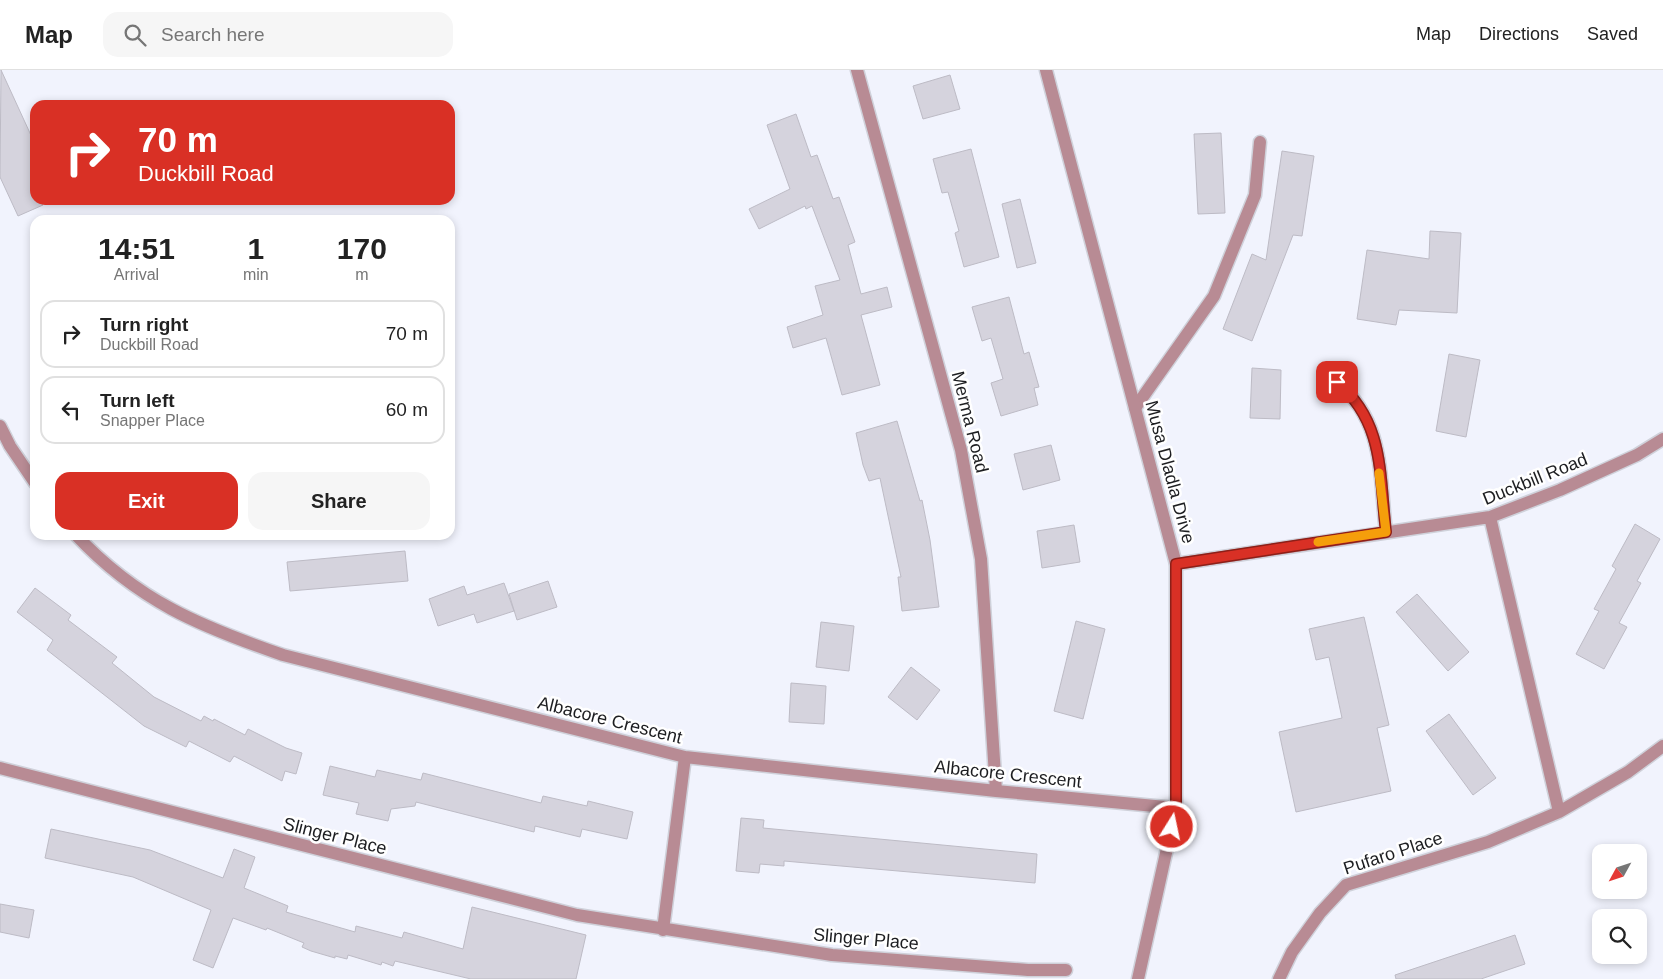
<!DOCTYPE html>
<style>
:root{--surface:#fff;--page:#f6f6f6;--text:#222;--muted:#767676;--line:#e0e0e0;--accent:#d93025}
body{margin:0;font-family:Arial,sans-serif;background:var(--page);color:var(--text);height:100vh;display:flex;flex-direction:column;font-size:19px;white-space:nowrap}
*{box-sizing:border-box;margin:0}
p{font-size:16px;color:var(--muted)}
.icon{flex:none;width:28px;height:28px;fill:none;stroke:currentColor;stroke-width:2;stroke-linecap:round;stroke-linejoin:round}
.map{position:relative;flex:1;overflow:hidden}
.side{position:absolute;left:30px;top:145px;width:425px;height:325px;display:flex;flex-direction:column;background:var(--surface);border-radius:15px;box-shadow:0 2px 8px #0003}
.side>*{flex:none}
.hud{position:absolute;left:30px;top:30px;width:425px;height:105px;border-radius:15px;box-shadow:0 2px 8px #0003;background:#d93025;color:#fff;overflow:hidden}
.needle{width:32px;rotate:230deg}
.fabs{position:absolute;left:1592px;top:774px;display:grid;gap:10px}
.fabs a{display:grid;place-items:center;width:55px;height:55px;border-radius:10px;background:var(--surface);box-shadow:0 2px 8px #0003;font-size:25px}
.pin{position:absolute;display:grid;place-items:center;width:42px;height:42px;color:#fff;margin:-21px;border-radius:10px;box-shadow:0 2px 8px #0006}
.me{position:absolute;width:55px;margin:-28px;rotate:10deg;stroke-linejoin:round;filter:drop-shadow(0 0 4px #0008)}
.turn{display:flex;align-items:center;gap:18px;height:105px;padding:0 25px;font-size:22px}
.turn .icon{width:65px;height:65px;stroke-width:2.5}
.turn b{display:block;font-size:35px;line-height:42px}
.eta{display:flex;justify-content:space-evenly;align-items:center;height:85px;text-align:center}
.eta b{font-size:30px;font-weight:700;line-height:35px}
.cta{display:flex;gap:10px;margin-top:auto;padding:10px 25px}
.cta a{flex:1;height:58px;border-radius:15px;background:var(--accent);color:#fff;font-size:20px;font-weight:700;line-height:58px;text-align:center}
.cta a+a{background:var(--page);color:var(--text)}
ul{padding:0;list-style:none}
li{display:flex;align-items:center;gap:15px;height:68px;margin:0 10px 8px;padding:0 15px;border:2px solid var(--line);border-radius:15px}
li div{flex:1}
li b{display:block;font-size:19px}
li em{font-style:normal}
header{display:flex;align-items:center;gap:30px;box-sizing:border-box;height:70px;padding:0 25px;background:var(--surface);border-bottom:1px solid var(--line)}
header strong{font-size:24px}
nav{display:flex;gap:28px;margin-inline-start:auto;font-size:18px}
.search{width:350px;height:45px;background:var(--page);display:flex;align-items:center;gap:12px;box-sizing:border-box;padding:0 18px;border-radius:15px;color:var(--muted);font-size:19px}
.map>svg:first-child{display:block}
.building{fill:#d5d3dd;stroke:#bdbbc5}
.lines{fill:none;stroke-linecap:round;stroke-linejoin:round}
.minor-casing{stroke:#cfd1da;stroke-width:15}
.tertiary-casing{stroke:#cfd1da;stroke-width:15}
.minor{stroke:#b88b94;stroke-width:12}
.tertiary{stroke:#b88b94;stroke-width:12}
.route-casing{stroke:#8d1f18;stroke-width:12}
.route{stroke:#d93025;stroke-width:9}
.slow{stroke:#f59e0b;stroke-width:9}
.labels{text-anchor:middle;stroke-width:5;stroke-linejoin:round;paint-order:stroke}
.street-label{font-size:18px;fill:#1d1e21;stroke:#fff}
</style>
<header>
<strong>Map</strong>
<div class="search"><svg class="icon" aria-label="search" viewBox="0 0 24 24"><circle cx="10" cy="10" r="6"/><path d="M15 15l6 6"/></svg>Search here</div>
<nav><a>Map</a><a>Directions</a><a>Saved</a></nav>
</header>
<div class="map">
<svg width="1663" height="909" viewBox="0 0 1663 909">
<rect width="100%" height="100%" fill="#f1f3fd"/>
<path class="building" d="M 1,0 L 35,74 L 35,130 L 41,130 L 43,135 L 18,146 L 0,107 Z
M 950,5 L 960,39 L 923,49 L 913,16 Z
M 796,44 L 811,87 L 817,85 L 833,129 L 839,127 L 855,172 L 848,175 L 861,224 L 887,217 L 892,237 L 861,245 L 880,315 L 842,325 L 826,268 L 793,278 L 787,257 L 823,245 L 815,216 L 840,210 L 812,136 L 806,139 L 805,136 L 759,159 L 749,139 L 790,119 L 767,55 Z
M 1221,63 L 1225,143 L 1198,144 L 1194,64 Z
M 971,79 L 999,187 L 964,197 L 955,163 L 959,161 L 948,122 L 942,123 L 933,89 Z
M 1282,81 L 1314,86 L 1302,166 L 1293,165 L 1252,271 L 1223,259 L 1252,184 L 1266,190 Z
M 1020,129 L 1036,193 L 1017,198 L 1002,134 Z
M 1430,161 L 1461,163 L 1457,243 L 1399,240 L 1396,255 L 1357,249 L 1367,180 L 1429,189 Z
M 1009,227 L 1024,284 L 1029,282 L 1039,317 L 1034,318 L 1038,335 L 1001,346 L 991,313 L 1003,309 L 991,268 L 982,271 L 972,237 Z
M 1449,284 L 1480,290 L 1466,367 L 1436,361 Z
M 1252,298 L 1281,300 L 1280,349 L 1250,348 Z
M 897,351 L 920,431 L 922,430 L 930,470 L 939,537 L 902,541 L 898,507 L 901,507 L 880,408 L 869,411 L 863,395 L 856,363 Z
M 1051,375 L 1060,410 L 1023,420 L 1014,384 Z
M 1635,454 L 1660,469 L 1637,511 L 1641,513 L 1619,553 L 1627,557 L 1604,599 L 1576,584 L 1599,541 L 1594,539 L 1616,499 L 1612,496 Z
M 1074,455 L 1080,492 L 1042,498 L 1037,461 Z
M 405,481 L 408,511 L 290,521 L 287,492 Z
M 548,511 L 557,537 L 517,550 L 509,524 Z
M 504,513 L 514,541 L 477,553 L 474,544 L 438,556 L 429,529 L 464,516 L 467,525 Z
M 35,518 L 71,545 L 68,550 L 117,587 L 112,593 L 154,627 L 201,651 L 204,646 L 213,651 L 214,649 L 245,665 L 248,659 L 286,678 L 302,683 L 296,704 L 285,701 L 282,711 L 234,686 L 230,692 L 189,671 L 186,677 L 144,656 L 47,580 L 53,570 L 17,542 Z
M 1417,524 L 1469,582 L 1448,601 L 1396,542 Z
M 1364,547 L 1389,655 L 1377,658 L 1391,721 L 1296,742 L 1279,662 L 1342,648 L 1329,587 L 1316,590 L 1309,559 Z
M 1076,551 L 1105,559 L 1083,649 L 1054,641 Z
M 821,552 L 854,556 L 849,601 L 816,597 Z
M 911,597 L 940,620 L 917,650 L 888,627 Z
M 791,613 L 826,616 L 824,654 L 789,652 Z
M 1449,644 L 1496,708 L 1473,725 L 1426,661 Z
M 330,696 L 375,707 L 377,700 L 421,710 L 423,703 L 541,733 L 543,726 L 587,736 L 588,731 L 633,742 L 627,769 L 582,759 L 580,767 L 535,756 L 534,762 L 416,732 L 415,736 L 391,739 L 388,751 L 356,744 L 359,733 L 323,725 Z
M 741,748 L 764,750 L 763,758 L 1037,784 L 1035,813 L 784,791 L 784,796 L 760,794 L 759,803 L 736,801 Z
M 51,759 L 150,780 L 223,808 L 234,779 L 255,787 L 244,818 L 288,836 L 286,842 L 355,862 L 356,856 L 402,868 L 404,862 L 463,879 L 472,837 L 586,865 L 576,909 L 471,909 L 395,891 L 393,896 L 382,892 L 381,895 L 348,885 L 347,889 L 335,886 L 335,888 L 311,881 L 302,877 L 304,873 L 267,858 L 266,860 L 233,848 L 213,898 L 193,890 L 211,840 L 133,807 L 45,788 Z
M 0,834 L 34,840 L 29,868 L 0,862 Z
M 1515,865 L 1525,894 L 1481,909 L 1396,909 L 1395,905 Z"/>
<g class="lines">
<g class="minor-casing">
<path id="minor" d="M 857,0 L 961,380 L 981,489 L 996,721
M 1337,312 C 1385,352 1379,404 1386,462
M 1135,338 L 1214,226 L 1255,125 L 1260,72
M 0,356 L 10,376 L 35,413
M 1490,447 L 1559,742
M 76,465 C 138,531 199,556 283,585 L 685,687 L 996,721 L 1176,738
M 1176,494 L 1490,447 L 1560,420 L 1637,385 L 1663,369
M 0,698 L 577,845 L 832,885 L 1028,900 L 1066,900
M 663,860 L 685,687
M 1279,909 L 1292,882 L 1320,843 L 1346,815 L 1488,772 L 1559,742 L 1628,702 L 1663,676"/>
</g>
<g class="tertiary-casing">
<path id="tertiary" d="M 1046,0 L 1176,494 L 1176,738 L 1138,909"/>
</g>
<use href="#minor" class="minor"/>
<use href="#tertiary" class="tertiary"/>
</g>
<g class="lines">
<g class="route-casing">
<path id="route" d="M 1172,757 L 1176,738 L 1176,494 L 1386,462 C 1379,404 1385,353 1337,312"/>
</g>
<use href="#route" class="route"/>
<path class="slow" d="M 1318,472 L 1386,462 L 1379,403"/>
</g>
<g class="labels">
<g class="street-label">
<text transform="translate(970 352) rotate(76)" y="6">Merma Road</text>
<text transform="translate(1170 402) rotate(75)" y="6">Musa Dladla Drive</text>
<text transform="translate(1535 409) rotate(-22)" y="6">Duckbill Road</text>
<text transform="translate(610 650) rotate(14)" y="6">Albacore Crescent</text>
<text transform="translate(1008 704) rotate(6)" y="6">Albacore Crescent</text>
<text transform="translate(335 766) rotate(14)" y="6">Slinger Place</text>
<text transform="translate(1393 783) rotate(-18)" y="6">Pufaro Place</text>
<text transform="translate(866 869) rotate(5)" y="6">Slinger Place</text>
</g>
</g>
</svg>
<div class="fabs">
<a><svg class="needle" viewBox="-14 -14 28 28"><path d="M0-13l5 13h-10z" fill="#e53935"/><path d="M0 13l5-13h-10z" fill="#767676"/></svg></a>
<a><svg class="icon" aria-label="search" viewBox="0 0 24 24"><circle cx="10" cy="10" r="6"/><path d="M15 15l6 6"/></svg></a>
</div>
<div class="pin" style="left:1337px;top:312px;background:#d93025"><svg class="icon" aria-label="arrive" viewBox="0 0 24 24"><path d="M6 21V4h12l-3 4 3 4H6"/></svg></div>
<svg class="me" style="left:1172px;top:757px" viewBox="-20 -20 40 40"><circle r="17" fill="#d93025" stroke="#fff" stroke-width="3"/><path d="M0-11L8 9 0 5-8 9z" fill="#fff"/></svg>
<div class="hud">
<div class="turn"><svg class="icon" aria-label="right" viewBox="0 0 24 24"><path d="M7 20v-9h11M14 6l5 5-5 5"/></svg><div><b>70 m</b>Duckbill Road</div></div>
</div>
<section class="side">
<div class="eta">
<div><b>14:51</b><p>Arrival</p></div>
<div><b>1</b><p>min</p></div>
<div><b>170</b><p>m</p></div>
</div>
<ul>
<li><svg class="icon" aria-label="right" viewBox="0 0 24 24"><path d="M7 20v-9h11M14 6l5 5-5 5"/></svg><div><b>Turn right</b><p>Duckbill Road</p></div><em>70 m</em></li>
<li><svg class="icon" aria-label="left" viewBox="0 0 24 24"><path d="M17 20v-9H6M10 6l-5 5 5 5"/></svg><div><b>Turn left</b><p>Snapper Place</p></div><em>60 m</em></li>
</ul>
<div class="cta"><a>Exit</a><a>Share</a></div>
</section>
</div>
